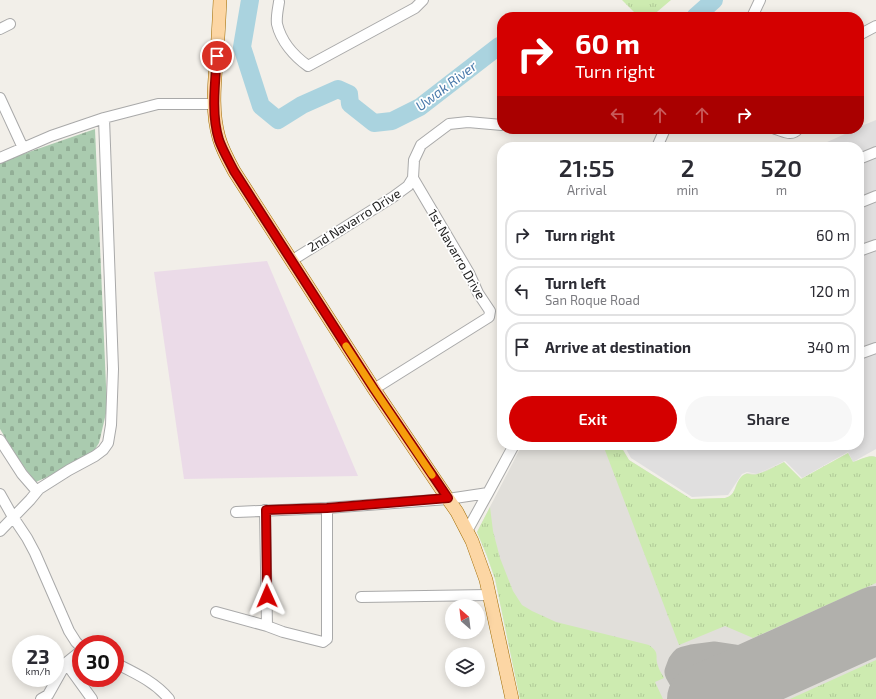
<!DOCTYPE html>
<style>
:root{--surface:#fff;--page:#f7f7f7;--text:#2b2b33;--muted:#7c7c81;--line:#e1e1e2;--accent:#d40000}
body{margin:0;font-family:"Exo 2",sans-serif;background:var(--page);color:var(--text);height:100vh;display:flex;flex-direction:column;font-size:15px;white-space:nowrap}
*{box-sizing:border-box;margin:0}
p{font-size:13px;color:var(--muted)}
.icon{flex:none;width:22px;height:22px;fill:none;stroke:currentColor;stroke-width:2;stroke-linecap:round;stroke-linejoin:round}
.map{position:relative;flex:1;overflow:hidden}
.details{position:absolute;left:497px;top:142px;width:367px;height:308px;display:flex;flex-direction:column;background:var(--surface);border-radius:16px;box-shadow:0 2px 10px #0003}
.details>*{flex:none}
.banner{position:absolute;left:497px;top:12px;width:367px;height:122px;border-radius:16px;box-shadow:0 2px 10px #0003;background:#d40000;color:#fff;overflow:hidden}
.needle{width:26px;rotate:332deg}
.buttons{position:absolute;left:445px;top:599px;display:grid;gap:8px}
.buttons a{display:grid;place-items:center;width:40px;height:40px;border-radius:50%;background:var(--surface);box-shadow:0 2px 10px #0003;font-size:20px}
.speed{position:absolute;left:12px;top:635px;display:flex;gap:8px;font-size:20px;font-weight:700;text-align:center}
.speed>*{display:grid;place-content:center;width:52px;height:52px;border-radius:50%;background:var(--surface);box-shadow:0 2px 10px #0003;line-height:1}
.speed small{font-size:10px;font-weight:400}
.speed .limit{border:6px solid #d22;background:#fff;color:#111}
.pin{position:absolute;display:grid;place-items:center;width:34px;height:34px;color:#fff;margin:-17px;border:2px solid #fff;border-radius:50%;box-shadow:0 1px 4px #0007}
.me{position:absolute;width:44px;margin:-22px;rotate:359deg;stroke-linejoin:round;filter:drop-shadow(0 0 3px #0008)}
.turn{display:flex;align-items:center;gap:14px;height:84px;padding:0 12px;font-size:18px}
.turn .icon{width:52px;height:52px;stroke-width:2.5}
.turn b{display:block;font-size:28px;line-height:34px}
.lanes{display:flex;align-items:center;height:38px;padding:0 12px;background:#0003;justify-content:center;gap:20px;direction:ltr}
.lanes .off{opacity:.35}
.eta{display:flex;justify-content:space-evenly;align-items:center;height:68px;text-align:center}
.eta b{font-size:24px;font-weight:600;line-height:28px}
.cta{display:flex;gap:8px;margin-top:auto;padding:8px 12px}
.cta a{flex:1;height:46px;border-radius:24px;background:var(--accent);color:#fff;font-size:16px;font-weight:600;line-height:46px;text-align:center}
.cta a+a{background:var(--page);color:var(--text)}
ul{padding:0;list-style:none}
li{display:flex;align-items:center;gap:12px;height:50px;margin:0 8px 6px;padding:0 4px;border:2px solid var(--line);border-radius:16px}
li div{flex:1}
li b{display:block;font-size:15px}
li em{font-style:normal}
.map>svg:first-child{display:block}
.residential{fill:#e0dfdf}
.industrial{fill:#ebdbe8}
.airport{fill:#e1dfda}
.grass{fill:url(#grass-tufts)}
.cemetery{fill:url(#cemetery-stones)}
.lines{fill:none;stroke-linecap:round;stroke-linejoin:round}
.river{stroke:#aad3df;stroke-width:18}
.taxiway{stroke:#b1b0ac;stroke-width:27}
.runway{stroke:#b1b0ac;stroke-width:68}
.minor-casing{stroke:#a9a9a9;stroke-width:12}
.major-casing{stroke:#a06b00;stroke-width:14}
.minor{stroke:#fff;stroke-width:10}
.major{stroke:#fcd6a4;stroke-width:13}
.route-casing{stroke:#8a0000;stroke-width:10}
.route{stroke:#d40000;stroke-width:7}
.slow{stroke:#f59e0b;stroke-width:7}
.labels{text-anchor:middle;stroke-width:3.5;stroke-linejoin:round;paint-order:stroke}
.street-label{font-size:13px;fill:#222;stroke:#fff}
.water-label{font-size:14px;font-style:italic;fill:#4a7aab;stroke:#fff}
</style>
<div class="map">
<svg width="876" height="699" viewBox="0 0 876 699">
<defs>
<pattern id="grass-tufts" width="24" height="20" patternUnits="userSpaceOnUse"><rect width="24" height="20" fill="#cdebb0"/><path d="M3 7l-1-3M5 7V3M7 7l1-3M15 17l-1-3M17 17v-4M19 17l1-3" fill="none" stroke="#b0c997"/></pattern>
<pattern id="cemetery-stones" width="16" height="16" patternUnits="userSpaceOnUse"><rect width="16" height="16" fill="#aacbaf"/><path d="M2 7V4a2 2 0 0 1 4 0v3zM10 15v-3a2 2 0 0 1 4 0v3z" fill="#92ae96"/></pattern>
</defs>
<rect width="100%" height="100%" fill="#f2efe9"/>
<path class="residential" d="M 876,120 L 876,449 L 853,462 L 848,452 L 802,478 L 785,461 L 757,474 L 747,472 L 742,474 L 728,495 L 692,497 L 631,458 L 624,445 L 859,445 L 859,147 L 816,147 L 856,129 L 859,129 L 859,127 Z"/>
<path class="industrial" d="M 267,261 L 358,476 L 184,479 L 154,272 Z"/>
<path class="airport" d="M 522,445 L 620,445 L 629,460 L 691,499 L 725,498 L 729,497 L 733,493 L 737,483 L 743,475 L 747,473 L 757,474 L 784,462 L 801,479 L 848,453 L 853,462 L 870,456 L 873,456 L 876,457 L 876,699 L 520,699 L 495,579 L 487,556 L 477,532 Z"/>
<path class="grass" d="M 622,0 L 671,0 L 651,17 L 639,17 Z
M 603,445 L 620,445 L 629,460 L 691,499 L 725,498 C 737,495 734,484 742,476 C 748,471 751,476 757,474 C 766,472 776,466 784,462 L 801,479 L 848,453 L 853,462 C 860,460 869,454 876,457 L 876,583 L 753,638 L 725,626 L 679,645 Z
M 490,507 L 493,531 L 500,558 L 513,591 L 522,605 L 532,611 L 556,622 L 649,645 C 661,654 654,655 658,666 C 659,670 662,674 664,678 L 655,682 L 663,699 L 520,699 L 495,579 L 487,556 L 477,532 Z
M 876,660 L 876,699 L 790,699 Z"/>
<path class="cemetery" d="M 95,129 L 107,409 L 99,443 L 89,458 L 36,482 L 20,462 L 0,429 L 0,162 Z"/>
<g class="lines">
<path class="river" d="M 250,0 L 242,47 L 261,106 L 278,120 L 302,105 L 338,89 L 349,94 L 350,104 L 374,123 L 392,121 L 420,107 L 499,46 L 502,46
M 695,17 L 714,0"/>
<path class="taxiway" d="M 729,686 L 688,686 L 683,681 L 678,672 L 681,664 L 684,660 L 692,658 L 715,655 L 735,658 L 769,669"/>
<path class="runway" d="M 701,699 L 876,620"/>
<g class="minor-casing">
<path id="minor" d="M 279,2 C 278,9 276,17 277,24 C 281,41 294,56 308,66 L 415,8 L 423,0
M 752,17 L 760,0
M 0,29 L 10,24
M 859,35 L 876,26
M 0,98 L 23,148
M 775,129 C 783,131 792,137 798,129
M 657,147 L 665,129
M 0,158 L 51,136 L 104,118 L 158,104 L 214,104
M 859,159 L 876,152
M 859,203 L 876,196
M 859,251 L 876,245
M 291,261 L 393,197 L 408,186 L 413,178 L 414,160 L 421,145 L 449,124 L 468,122 L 502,125
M 859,354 L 876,348
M 374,389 L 489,317 L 490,311 L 478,293 L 469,273 L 413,178
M 0,440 L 22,474 L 35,489 L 39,489 L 69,470 L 95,456 L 103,450 L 108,443 L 111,425 L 113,369 L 104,118
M 0,494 L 13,517 L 27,538 L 35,553 L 69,631 L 76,642 L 81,647
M 236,512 L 327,508 L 448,499 L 488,493
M 0,531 L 30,500 L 39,489
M 467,531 L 488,493 L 514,445
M 361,597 L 489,595
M 216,612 L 267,626 L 265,510
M 267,626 L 283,632 L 323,642 L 327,639 L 327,508
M 66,663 L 92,699
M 115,663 C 135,673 155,682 169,699
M 41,699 L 48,695 L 66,663 L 81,651"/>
</g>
<g class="major-casing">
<path id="major" d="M 220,0 C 219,21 218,43 216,64 C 214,88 212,114 219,138 C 222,149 228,160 234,171 L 374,389 L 448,499 L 457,512 L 472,541 L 486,580 L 512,699"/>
</g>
<use href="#minor" class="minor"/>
<use href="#major" class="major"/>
</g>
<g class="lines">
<g class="route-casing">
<path id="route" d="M 217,56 C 215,83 211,115 219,140 C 223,151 229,161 234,171 L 374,389 L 448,498 L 327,508 L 266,510 L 267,596"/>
</g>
<use href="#route" class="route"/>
<path class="slow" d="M 346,346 L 374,389 L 432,475"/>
</g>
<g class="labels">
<g class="street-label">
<text transform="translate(354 220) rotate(-32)" y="5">2nd Navarro Drive</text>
<text transform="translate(457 254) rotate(60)" y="5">1st Navarro Drive</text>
</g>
<g class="water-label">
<text transform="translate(446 86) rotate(-37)" y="5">Uwak River</text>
</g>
</g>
</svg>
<div class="buttons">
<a><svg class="needle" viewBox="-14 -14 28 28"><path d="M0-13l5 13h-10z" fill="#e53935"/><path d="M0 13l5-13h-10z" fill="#7c7c81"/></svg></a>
<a><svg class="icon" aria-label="layers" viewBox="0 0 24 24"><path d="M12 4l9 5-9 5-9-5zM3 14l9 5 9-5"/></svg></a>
</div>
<div class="speed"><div>23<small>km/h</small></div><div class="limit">30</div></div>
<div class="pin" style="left:217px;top:56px;background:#d93025"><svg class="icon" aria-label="arrive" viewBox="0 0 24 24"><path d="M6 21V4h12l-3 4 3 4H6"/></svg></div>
<svg class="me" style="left:267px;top:596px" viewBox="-20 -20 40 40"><path d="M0-17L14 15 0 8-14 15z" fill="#d40000" stroke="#fff" stroke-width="4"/></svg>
<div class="banner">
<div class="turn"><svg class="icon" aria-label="right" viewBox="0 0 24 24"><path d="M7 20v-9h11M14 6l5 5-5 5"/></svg><div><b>60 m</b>Turn right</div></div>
<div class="lanes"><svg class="icon off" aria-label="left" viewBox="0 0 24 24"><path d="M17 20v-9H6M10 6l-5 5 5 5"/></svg><svg class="icon off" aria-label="ahead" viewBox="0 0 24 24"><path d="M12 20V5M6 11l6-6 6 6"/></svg><svg class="icon off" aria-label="ahead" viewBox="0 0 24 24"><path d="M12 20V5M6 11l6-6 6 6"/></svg><svg class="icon" aria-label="right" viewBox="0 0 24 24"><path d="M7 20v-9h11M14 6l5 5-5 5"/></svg></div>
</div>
<section class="details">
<div class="eta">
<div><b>21:55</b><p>Arrival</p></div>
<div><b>2</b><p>min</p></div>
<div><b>520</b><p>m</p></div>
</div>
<ul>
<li><svg class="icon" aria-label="right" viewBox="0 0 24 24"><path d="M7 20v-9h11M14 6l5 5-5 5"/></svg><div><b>Turn right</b></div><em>60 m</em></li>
<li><svg class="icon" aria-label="left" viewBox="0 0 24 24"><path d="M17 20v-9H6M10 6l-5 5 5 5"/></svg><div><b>Turn left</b><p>San Roque Road</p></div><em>120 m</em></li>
<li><svg class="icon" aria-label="arrive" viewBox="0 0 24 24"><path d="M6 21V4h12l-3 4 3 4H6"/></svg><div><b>Arrive at destination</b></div><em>340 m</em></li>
</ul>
<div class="cta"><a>Exit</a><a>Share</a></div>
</section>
</div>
